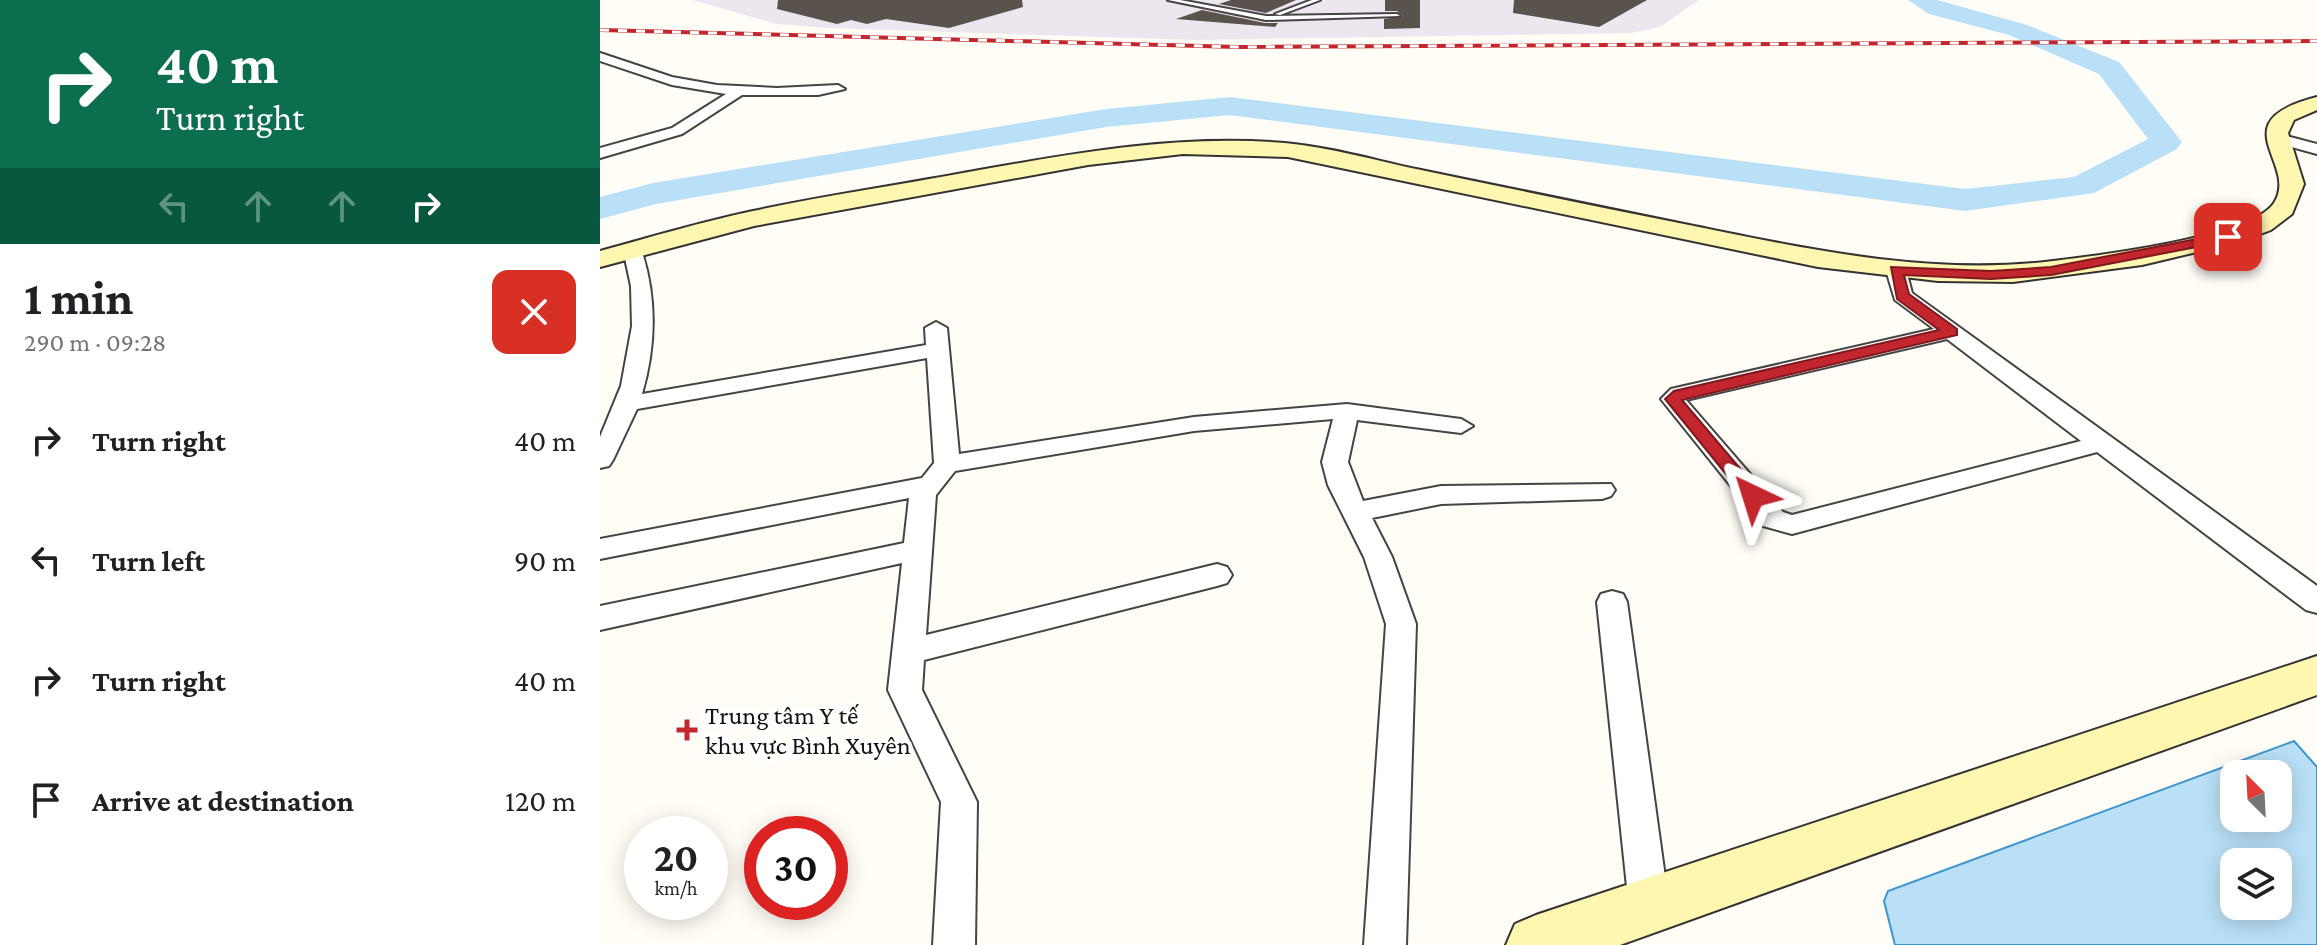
<!DOCTYPE html>
<meta charset="utf-8">
<style>
:root{--surface:#fff;--page:#f6f6f6;--text:#202124;--muted:#757577}
body{margin:0;font-family:"Crimson Pro",serif;background:var(--page);color:var(--text);height:100vh;display:flex;flex-direction:column;font-size:30px;white-space:nowrap}
*{box-sizing:border-box;margin:0}
p{font-size:26px;color:var(--muted)}
.icon{flex:none;width:44px;height:44px;fill:none;stroke:currentColor;stroke-width:2;stroke-linecap:round;stroke-linejoin:round}
.map{position:relative;flex:1;overflow:hidden}
.drawer{display:flex;flex-direction:column;background:var(--surface);width:600px}
.drawer>*{flex:none}
.top-card{background:#0b6e4f;color:#fff;overflow:hidden}
.needle{width:52px;rotate:336deg}
.controls{position:absolute;left:1620px;top:760px;display:grid;gap:16px}
.controls a{display:grid;place-items:center;width:72px;height:72px;border-radius:16px;background:var(--surface);box-shadow:0 4px 20px #0003;font-size:40px}
.speed{position:absolute;left:24px;top:816px;display:flex;gap:16px;font-size:40px;font-weight:700;text-align:center}
.speed>*{display:grid;place-content:center;width:104px;height:104px;border-radius:50%;background:var(--surface);box-shadow:0 4px 20px #0003;line-height:1}
.speed small{font-size:20px;font-weight:400}
.speed .limit{border:12px solid #d22;background:#fff;color:#111}
.pin{position:absolute;display:grid;place-items:center;width:68px;height:68px;color:#fff;margin:-34px;border-radius:16px;box-shadow:0 4px 12px #0006}
.me{position:absolute;width:88px;margin:-44px;rotate:319deg;stroke-linejoin:round;filter:drop-shadow(0 0 6px #0008)}
.turn{display:flex;align-items:center;gap:28px;height:168px;padding:0 24px;font-size:36px}
.turn .icon{width:104px;height:104px;stroke-width:2.5}
.turn b{display:block;font-size:56px;line-height:68px}
.lanes{display:flex;align-items:center;height:76px;padding:0 24px;background:#0003;justify-content:center;gap:40px;direction:ltr}
.lanes .off{opacity:.35}
.round{display:grid;place-items:center;flex:none;width:84px;height:84px;border-radius:16px;background:var(--page)}
.overview{display:flex;align-items:center;justify-content:space-between;height:136px;padding:0 24px}
h1{font-size:48px;font-weight:700;line-height:60px}
ul{padding:0;list-style:none}
li{display:flex;align-items:center;gap:24px;height:120px;padding:0 24px}
li div{flex:1}
li b{display:block;font-size:30px}
li em{font-style:normal}
main{display:flex;flex:1;min-height:0}
.map>svg:first-child{display:block}
.industrial{fill:#eee6ef}
.water{fill:#b9e0f7;stroke:#3f96cf;stroke-width:2;fill-rule:evenodd}
.lines{fill:none;stroke-linecap:round;stroke-linejoin:round}
.river{fill:#b9e0f7;fill-rule:evenodd}
.building{fill:#5a524d}
.lane-casing{stroke:#444;stroke-width:4}
.street-casing{stroke:#444;stroke-width:4}
.secondary-casing{stroke:#333;stroke-width:4}
.lane{fill:#fff;fill-rule:evenodd}
.street{fill:#fff;fill-rule:evenodd}
.secondary{fill:#fff6b0;fill-rule:evenodd}
.rail-casing{stroke:#c4262e;stroke-width:4}
.rail{stroke:#fff;stroke-width:3;stroke-dasharray:9;stroke-linecap:butt}
.route{fill:#c4262e;stroke:#7f191e;stroke-width:2}
.poi-dot{fill:#c4262e;stroke:#fff;stroke-width:3}
.labels{text-anchor:middle;stroke-width:8;stroke-linejoin:round;paint-order:stroke}
.near-poi-label{font-size:26px;fill:#111;stroke:#fff;text-anchor:start}
</style>
<main>
<section class="drawer">
<div class="top-card">
<div class="turn"><svg class="icon" aria-label="right" viewBox="0 0 24 24"><path d="M7 20v-9h11M14 6l5 5-5 5"/></svg><div><b>40 m</b>Turn right</div></div>
<div class="lanes"><svg class="icon off" aria-label="left" viewBox="0 0 24 24"><path d="M17 20v-9H6M10 6l-5 5 5 5"/></svg><svg class="icon off" aria-label="ahead" viewBox="0 0 24 24"><path d="M12 20V5M6 11l6-6 6 6"/></svg><svg class="icon off" aria-label="ahead" viewBox="0 0 24 24"><path d="M12 20V5M6 11l6-6 6 6"/></svg><svg class="icon" aria-label="right" viewBox="0 0 24 24"><path d="M7 20v-9h11M14 6l5 5-5 5"/></svg></div>
</div>
<div class="overview"><div><h1>1 min</h1><p>290 m · 09:28</p></div><a class="round" style="background:#d93025;color:#fff"><svg class="icon" aria-label="close" viewBox="0 0 24 24"><path d="M6 6l12 12M18 6L6 18"/></svg></a></div>
<ul>
<li><svg class="icon" aria-label="right" viewBox="0 0 24 24"><path d="M7 20v-9h11M14 6l5 5-5 5"/></svg><div><b>Turn right</b></div><em>40 m</em></li>
<li><svg class="icon" aria-label="left" viewBox="0 0 24 24"><path d="M17 20v-9H6M10 6l-5 5 5 5"/></svg><div><b>Turn left</b></div><em>90 m</em></li>
<li><svg class="icon" aria-label="right" viewBox="0 0 24 24"><path d="M7 20v-9h11M14 6l5 5-5 5"/></svg><div><b>Turn right</b></div><em>40 m</em></li>
<li><svg class="icon" aria-label="arrive" viewBox="0 0 24 24"><path d="M6 21V4h12l-3 4 3 4H6"/></svg><div><b>Arrive at destination</b></div><em>120 m</em></li>
</ul>
</section>
<div class="map">
<svg width="1717" height="945" viewBox="0 0 1717 945">
<rect width="100%" height="100%" fill="#fffdf5"/>
<path class="industrial" d="M 92,0 L 1099,0 L 1060,27 L 1031,33 L 594,40 L 226,28 L 176,24 Z"/>
<path class="water" d="M 1694,741 L 1717,767 L 1717,945 L 1295,945 L 1284,901 L 1288,891 ZM 1634,774 L 1678,774 L 1678,818 L 1634,818 ZM 1634,862 L 1678,862 L 1678,906 L 1634,906 Z"/>
<g class="lines">
<path class="river" d="M 1308,0 L 1337,0 L 1427,25 L 1519,62 L 1582,142 L 1577,149 L 1494,193 L 1365,211 L 630,115 L 506,127 L 56,204 L 0,219 L 0,197 L 53,183 L 506,109 L 630,97 L 1365,189 L 1474,177 L 1548,139 L 1499,74 L 1409,35 L 1329,14 Z"/>
</g>
<path class="building" d="M 178,0 L 422,0 L 423,7 L 349,28 L 286,19 L 267,24 L 251,20 L 237,24 L 177,9 Z
M 631,0 L 696,0 L 666,13 L 619,4 Z
M 785,0 L 820,0 L 820,28 L 784,29 L 784,19 L 803,16 L 797,11 L 785,11 Z
M 914,0 L 1047,0 L 999,27 L 913,13 Z
M 602,10 L 665,23 L 678,23 L 675,27 L 576,19 Z"/>
<g class="lines">
<g class="lane-casing">
<path id="lane" d="M 568,0 L 580,0 L 666,16 L 797,14 L 800,16 L 666,20 Z
M 712,0 L 720,0 L 680,15 L 675,14 Z"/>
</g>
<g class="street-casing">
<path id="street" d="M 0,53 L 72,77 L 117,85 L 177,88 L 238,85 L 245,89 L 218,95 L 142,95 L 82,134 L 0,158 L 0,148 L 72,128 L 126,94 L 72,85 L 0,61 Z
M 1675,133 L 1717,144 L 1717,154 L 1670,141 L 1667,138 Z
M 32,243 L 41,249 C 57,297 56,346 42,394 L 326,345 L 325,328 L 336,322 L 347,328 L 359,454 L 594,417 L 747,404 L 861,419 L 873,426 L 861,433 L 757,420 L 748,462 L 763,501 L 841,486 L 1011,484 L 1015,490 L 1011,496 L 1002,499 L 841,504 L 772,518 L 792,557 L 816,624 L 806,945 L 764,945 L 786,624 L 764,557 L 728,485 L 722,462 L 733,419 L 594,431 L 355,471 L 336,495 L 326,635 L 617,564 L 627,567 L 632,575 L 627,583 L 617,586 L 324,660 L 322,690 L 377,802 L 375,945 L 333,945 L 341,802 L 288,690 L 302,563 L 0,630 L 0,606 L 304,543 L 309,498 L 0,559 L 0,539 L 322,478 L 334,463 L 327,358 L 37,409 L 13,460 L 9,466 L 0,468 L 0,437 L 21,386 L 32,326 L 31,286 L 23,249 Z
M 1296,264 L 1306,270 L 1312,293 L 1717,586 L 1717,613 L 1706,610 L 1497,452 L 1192,534 L 1163,526 L 1061,399 L 1071,389 L 1334,329 L 1295,300 L 1286,270 ZM 1347,339 L 1481,441 L 1192,515 L 1183,512 L 1086,400 Z
M 1012,591 L 1023,594 L 1027,602 L 1069,906 L 1063,920 L 1049,926 L 1035,920 L 1029,906 L 997,602 L 1001,594 Z"/>
</g>
<g class="secondary-casing">
<path id="secondary" d="M 1717,97 L 1717,110 L 1694,120 L 1688,133 L 1704,184 L 1692,214 L 1671,230 L 1639,242 L 1542,265 L 1413,282 L 1338,281 L 1218,267 L 688,157 L 583,154 L 488,165 L 154,226 L 0,267 L 0,251 C 51,237 101,222 153,211 C 222,196 293,186 363,173 C 470,154 576,134 685,143 C 730,147 777,161 821,170 C 912,189 1003,208 1094,226 C 1212,250 1332,276 1453,261 C 1495,256 1652,237 1674,203 C 1700,163 1618,122 1717,97 Z
M 1717,656 L 1717,695 L 1020,945 L 906,945 L 915,924 L 936,915 Z"/>
</g>
<use href="#lane" class="lane"/>
<use href="#street" class="street"/>
<use href="#secondary" class="secondary"/>
<g class="rail-casing">
<path id="rail" d="M 0,30 L 638,47 L 1717,41"/>
</g>
<use href="#rail" class="rail"/>
</g>
<path class="route" d="M 1628,233 L 1633,234 L 1633,240 L 1451,275 L 1391,279 L 1304,275 L 1309,294 L 1357,329 L 1357,335 L 1082,400 L 1160,492 L 1160,500 L 1147,500 L 1065,399 L 1074,391 L 1339,330 L 1297,299 L 1291,267 L 1391,271 L 1451,267 Z"/>
<path class="poi-dot" d="M83 718h8v8h8v8h-8v8h-8v-8h-8v-8h8z"/>
<g class="labels">
<g class="near-poi-label">
<text x="105" y="724">Trung tâm Y tế<tspan x="105" dy="30">khu vực Bình Xuyên</tspan></text>
</g>
</g>
</svg>
<div class="controls">
<a><svg class="needle" viewBox="-14 -14 28 28"><path d="M0-13l5 13h-10z" fill="#e53935"/><path d="M0 13l5-13h-10z" fill="#757577"/></svg></a>
<a><svg class="icon" aria-label="layers" viewBox="0 0 24 24"><path d="M12 4l9 5-9 5-9-5zM3 14l9 5 9-5"/></svg></a>
</div>
<div class="speed"><div>20<small>km/h</small></div><div class="limit">30</div></div>
<div class="pin" style="left:1628px;top:237px;background:#d93025"><svg class="icon" aria-label="arrive" viewBox="0 0 24 24"><path d="M6 21V4h12l-3 4 3 4H6"/></svg></div>
<svg class="me" style="left:1153px;top:496px" viewBox="-20 -20 40 40"><path d="M0-17L14 15 0 8-14 15z" fill="#c4262e" stroke="#fff" stroke-width="4"/></svg>
</div>
</main>
